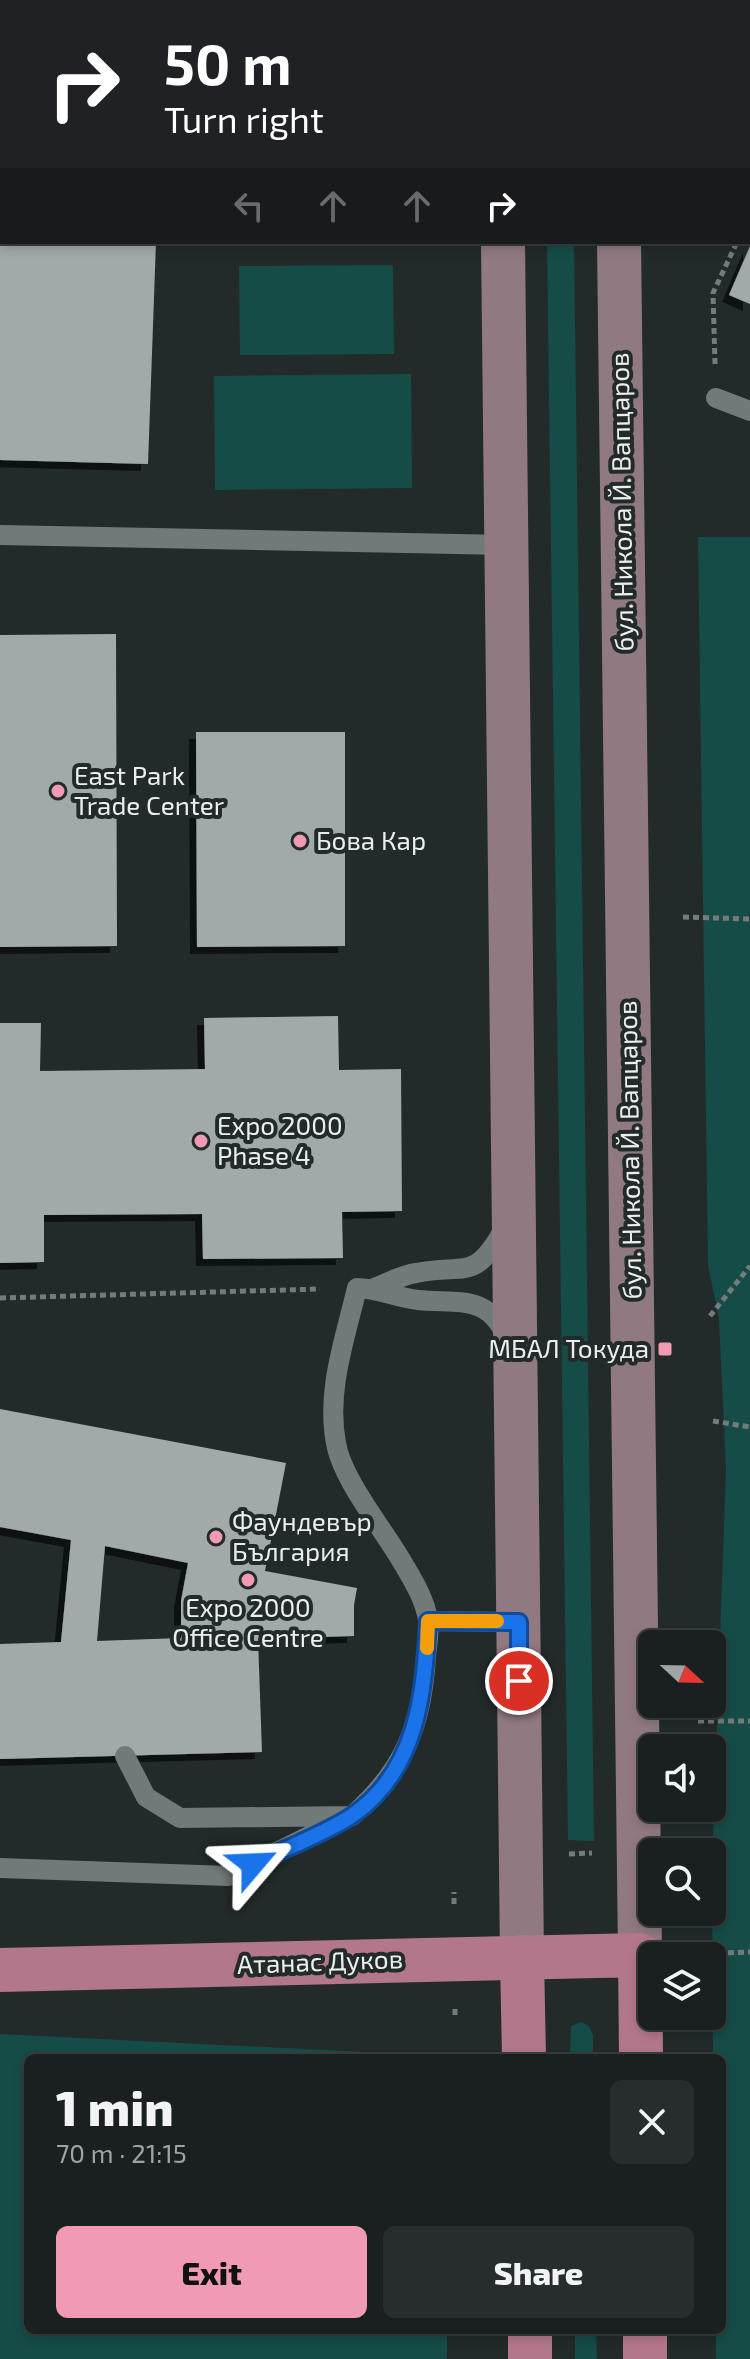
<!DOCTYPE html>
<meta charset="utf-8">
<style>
:root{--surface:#1a2020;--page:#272d2d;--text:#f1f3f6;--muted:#9fa3a5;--line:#383e3e;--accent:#f19ab3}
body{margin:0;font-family:"Exo 2",sans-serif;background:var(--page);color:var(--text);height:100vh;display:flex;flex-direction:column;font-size:30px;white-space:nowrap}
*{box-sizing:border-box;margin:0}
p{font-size:26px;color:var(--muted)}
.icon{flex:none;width:44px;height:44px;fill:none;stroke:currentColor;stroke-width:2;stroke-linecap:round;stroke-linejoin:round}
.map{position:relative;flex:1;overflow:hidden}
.drawer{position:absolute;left:24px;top:2054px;width:702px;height:280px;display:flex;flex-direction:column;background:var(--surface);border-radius:12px;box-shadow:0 4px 12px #0003,0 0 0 2px var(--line)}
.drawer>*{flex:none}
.banner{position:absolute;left:0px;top:0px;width:750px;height:244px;box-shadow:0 4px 12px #0003,0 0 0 2px var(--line);background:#202124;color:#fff;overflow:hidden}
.needle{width:52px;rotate:112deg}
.controls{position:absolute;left:638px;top:1630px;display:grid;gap:16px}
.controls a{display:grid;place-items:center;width:88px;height:88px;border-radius:12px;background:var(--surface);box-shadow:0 4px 12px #0003,0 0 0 2px var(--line);font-size:40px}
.pin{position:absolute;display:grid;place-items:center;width:68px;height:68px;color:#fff;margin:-34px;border:4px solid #fff;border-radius:50%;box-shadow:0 2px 8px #0007}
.me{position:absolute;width:88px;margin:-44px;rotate:64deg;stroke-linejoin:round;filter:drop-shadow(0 0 6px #0008)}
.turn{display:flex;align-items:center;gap:28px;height:168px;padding:0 32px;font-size:36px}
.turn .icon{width:104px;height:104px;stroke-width:2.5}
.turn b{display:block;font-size:56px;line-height:68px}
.lanes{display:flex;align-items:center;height:76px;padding:0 32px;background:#0003;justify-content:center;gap:40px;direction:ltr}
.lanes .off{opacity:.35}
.round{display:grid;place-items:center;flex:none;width:84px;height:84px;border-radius:12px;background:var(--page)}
.summary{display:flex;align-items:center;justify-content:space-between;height:136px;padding:0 32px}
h1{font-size:48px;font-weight:800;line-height:60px}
.button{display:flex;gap:16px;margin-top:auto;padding:16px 32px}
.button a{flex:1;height:92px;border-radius:12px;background:var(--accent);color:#111;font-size:32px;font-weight:800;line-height:92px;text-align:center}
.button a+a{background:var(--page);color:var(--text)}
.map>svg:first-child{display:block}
.green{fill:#164c47}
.building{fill:#a0aba9;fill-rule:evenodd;filter:url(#shadow)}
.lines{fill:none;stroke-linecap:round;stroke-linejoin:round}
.path{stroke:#747c7b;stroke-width:5;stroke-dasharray:6 4;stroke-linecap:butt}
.lane{stroke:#707b79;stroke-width:20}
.secondary{stroke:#917982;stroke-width:44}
.primary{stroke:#b3778b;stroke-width:44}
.route-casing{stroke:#114b97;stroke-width:20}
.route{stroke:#1a73e8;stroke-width:14}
.slow{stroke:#f59e0b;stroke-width:14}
.poi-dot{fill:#f19ab3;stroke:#222b2a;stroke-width:3}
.labels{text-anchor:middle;stroke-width:8;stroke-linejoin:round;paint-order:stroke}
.street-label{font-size:26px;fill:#e9efee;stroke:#222b2a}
.poi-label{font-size:26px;fill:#e9efee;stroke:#222b2a;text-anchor:start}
</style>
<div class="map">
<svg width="750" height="2359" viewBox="0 0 750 2359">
<defs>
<filter id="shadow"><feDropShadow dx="-7" dy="7" stdDeviation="0" flood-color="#0009"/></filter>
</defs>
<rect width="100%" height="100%" fill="#222b2a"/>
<path class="green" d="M 547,242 L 574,242 L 594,1841 L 568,1840 Z
M 393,265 L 394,354 L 240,355 L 239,266 Z
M 411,374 L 412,488 L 215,490 L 214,376 Z
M 698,537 L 750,537 L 750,2359 L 716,2359 L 716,2330 L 722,2330 L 722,2058 L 713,2058 L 712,1865 L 726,1469 L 719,1319 L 708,1265 Z
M 581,2022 L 589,2026 L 593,2035 L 593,2058 L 570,2058 L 571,2026 Z
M 0,2034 L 444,2056 L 444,2058 L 28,2058 L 28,2330 L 447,2330 L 447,2359 L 0,2359 Z
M 575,2330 L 596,2330 L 597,2359 L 575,2359 Z"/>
<path class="building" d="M 0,242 L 156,242 L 148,464 L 0,460 Z
M 750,246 L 750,304 L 729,295 Z
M 116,634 L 117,946 L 0,947 L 0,635 Z
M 196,732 L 345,732 L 345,946 L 197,947 Z
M 338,1016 L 339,1070 L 401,1069 L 402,1211 L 342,1212 L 343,1258 L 203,1259 L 202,1214 L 44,1215 L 44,1262 L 0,1263 L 0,1023 L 41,1023 L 40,1071 L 205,1069 L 204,1018 Z
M 0,1409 L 286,1463 L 265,1571 L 357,1588 L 354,1605 L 354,1636 L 258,1639 L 262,1752 L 0,1759 L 0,1644 L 61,1642 L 71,1540 L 0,1527 ZM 105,1546 L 188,1563 L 181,1601 L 181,1638 L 97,1641 Z"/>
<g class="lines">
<path class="path" d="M 748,121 L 750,118
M 748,218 L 750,213
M 715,364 L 713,293 L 737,242
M 683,917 L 750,919
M 0,1298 L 320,1289
M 710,1316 L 750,1266
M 713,1421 L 750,1427
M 698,1721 L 750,1721
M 569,1854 L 592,1853
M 454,1904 L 454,1892
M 698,1954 L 750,1952
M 455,2009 L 455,2017"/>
<path class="lane" d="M 716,398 L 750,411
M 0,535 L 507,545
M 374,1288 C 387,1283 402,1275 416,1273 C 465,1263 474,1283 504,1229
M 428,1621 L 519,1622
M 125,1756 L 146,1797 L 180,1818 L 352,1816 C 404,1770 422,1726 426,1656 C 427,1645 430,1631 428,1620 C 425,1600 414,1582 404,1565 C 385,1531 342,1480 336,1443 C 326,1391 345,1339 357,1288 C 378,1288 396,1298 418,1300 C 457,1304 488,1293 507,1338
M 0,1868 L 228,1876 L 344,1819"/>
<path class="secondary" d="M 501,0 L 501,2
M 616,0 L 616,2
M 503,242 L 522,1957
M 619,242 L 640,1955"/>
<path class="primary" d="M 522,1957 L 524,2058
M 0,1970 L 640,1955 L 641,2058
M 530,2330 L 530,2359
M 645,2330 L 645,2359"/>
</g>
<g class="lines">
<g class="route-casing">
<path id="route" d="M 253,1864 C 282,1850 328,1832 353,1815 C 418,1769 424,1694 428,1621 L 519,1622 L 519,1681"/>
</g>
<use href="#route" class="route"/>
<path class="slow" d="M 427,1648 L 428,1621 L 497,1621"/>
</g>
<g class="poi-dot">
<circle cx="58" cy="791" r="8"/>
<circle cx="300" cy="841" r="8"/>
<circle cx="201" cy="1141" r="8"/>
<rect x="657" y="1341" width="16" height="16" rx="4"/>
<circle cx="216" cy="1537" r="8"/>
<circle cx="248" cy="1580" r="8"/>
</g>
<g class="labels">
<g class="street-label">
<text transform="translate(622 502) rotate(-91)" y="9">бул. Никола Й. Вапцаров</text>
<text transform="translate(630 1150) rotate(-91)" y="9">бул. Никола Й. Вапцаров</text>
<text transform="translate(320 1962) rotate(-2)" y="9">Атанас Дуков</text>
</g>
<g class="poi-label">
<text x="74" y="785">East Park<tspan x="74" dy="30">Trade Center</tspan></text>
<text x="316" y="850">Бова Кар</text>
<text x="217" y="1135">Expo 2000<tspan x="217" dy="30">Phase 4</tspan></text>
<text x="649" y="1358" text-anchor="end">МБАЛ Токуда</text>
<text x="232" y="1531">Фаундевър<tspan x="232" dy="30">България</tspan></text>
<text x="248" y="1617" text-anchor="middle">Expo 2000<tspan x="248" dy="30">Office Centre</tspan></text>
</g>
</g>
</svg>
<div class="controls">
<a><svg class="needle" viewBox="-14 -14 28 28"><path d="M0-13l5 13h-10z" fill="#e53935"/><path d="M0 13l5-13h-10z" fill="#9fa3a5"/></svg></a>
<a><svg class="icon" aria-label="sound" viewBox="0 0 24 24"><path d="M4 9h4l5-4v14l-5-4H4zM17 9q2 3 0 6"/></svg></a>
<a><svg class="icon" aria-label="search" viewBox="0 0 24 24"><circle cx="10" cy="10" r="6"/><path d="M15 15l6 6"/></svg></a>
<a><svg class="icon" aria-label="layers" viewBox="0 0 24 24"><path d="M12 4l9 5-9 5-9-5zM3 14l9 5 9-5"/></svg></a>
</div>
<div class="pin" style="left:519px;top:1681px;background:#d93025"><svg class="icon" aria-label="arrive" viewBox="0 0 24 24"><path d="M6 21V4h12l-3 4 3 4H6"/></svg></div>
<svg class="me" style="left:253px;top:1864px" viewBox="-20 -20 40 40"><path d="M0-17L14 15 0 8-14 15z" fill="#1a73e8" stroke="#fff" stroke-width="4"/></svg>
<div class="banner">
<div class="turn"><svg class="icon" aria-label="right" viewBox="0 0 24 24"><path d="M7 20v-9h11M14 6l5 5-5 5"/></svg><div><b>50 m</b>Turn right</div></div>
<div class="lanes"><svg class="icon off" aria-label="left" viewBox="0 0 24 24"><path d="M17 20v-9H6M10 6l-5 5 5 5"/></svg><svg class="icon off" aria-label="ahead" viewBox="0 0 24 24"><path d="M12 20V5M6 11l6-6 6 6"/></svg><svg class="icon off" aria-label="ahead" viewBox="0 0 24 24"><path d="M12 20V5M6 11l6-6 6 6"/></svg><svg class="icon" aria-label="right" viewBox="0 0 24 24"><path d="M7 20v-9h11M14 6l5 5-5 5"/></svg></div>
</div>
<section class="drawer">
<div class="summary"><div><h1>1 min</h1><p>70 m · 21:15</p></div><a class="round"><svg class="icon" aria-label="close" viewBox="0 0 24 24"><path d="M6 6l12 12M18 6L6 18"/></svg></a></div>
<div class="button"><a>Exit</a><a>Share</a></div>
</section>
</div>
